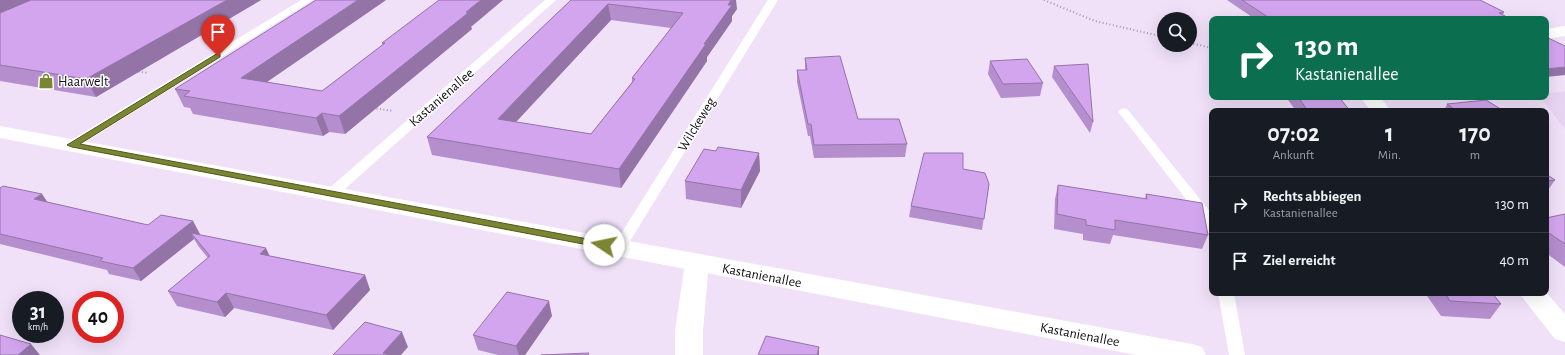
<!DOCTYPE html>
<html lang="de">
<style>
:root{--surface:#171b24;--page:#242831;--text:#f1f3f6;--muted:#9ea1a6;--line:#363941}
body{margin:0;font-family:"Alegreya Sans",sans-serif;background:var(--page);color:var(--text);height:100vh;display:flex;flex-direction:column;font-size:15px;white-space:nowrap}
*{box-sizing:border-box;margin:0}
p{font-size:13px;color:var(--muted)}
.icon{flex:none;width:22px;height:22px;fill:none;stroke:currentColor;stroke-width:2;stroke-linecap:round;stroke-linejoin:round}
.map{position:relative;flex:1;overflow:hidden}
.sheet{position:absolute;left:1209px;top:108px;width:340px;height:188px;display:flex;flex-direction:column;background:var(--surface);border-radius:8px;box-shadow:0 4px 16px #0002}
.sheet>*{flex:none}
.guide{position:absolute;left:1209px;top:16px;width:340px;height:84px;border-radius:8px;box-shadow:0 4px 16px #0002;background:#0b6e4f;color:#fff;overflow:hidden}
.tools{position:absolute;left:1157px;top:12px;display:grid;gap:8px}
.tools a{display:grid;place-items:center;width:40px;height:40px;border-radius:50%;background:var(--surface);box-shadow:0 4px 16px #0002;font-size:20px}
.speed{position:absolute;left:12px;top:291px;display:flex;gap:8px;font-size:20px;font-weight:700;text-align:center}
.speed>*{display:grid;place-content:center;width:52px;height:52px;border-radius:50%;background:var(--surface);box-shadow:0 4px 16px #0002;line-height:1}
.speed small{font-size:10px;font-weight:400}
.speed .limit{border:6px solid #d22;background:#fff;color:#111}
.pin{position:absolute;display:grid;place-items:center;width:34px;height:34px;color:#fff;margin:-41px -17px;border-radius:50% 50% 50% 0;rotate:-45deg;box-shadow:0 0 4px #0007}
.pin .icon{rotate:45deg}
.me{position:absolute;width:44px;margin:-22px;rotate:281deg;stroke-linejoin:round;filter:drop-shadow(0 0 3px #0008)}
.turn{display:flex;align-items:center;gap:14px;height:84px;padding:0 20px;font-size:18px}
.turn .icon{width:52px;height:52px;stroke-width:2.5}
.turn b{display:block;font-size:28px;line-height:34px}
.eta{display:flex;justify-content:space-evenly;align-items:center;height:68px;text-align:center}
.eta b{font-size:24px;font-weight:600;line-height:28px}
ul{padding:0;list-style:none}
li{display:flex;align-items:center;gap:12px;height:56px;padding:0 20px;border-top:1px solid var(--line)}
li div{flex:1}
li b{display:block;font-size:15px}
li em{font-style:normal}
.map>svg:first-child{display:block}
.built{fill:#e7d4f2}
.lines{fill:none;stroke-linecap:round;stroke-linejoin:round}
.path{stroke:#a498ab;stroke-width:2;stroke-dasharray:1 2.5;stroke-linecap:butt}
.service{fill:#fff;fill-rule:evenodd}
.minor{fill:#fff;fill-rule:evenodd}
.tertiary{fill:#fff;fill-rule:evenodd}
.wall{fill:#b58ece;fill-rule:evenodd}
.shaded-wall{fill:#9474a7}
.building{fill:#d3a5ef;stroke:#9474a7;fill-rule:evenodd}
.route{fill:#7c8531;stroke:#515620}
.labels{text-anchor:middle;stroke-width:3;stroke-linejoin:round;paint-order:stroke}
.poi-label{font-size:14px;fill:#0f0b12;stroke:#fff;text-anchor:start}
.street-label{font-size:14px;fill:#0f0b12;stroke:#fff}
</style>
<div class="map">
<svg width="1565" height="355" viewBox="0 0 1565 355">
<rect width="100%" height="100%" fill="#f0e1f9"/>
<path class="built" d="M 1565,91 L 1565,129 L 1540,97 L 1546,97 L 1546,94 Z"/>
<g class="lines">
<path class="path" d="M 1044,0 L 1095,21 L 1164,37
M 1190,43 L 1212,48
M 135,71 L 148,73
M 373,108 L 393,111"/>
<path class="service" d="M 301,0 L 313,0 L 76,148 L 68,148 L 66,145 L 68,142 Z
M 545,0 L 556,0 L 336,197 L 331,198 L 326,197 L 324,194 L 326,191 Z
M 768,0 L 778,0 L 624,251 L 619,253 L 614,251 L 612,248 Z
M 1124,108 L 1128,110 L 1212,214 L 1212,233 L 1207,231 L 1202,220 L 1120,114 L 1118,112 L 1120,110 Z
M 1218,293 L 1234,293 L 1245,355 L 1229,355 Z"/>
<path class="minor" d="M 1565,26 L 1565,36 L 1546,39 L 1546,29 Z
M 1360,97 L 1380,97 L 1391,111 L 1371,111 Z
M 697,254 L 706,256 L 709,262 L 703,331 L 703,355 L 675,355 L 675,331 L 685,262 L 688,256 Z
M 1546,292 L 1565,314 L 1565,342 L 1555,339 L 1519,293 Z"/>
<path class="tertiary" d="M 0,126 L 1192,344 L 1202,347 L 1206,355 L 1136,355 L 0,138 Z"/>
</g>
<path class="wall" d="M 0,0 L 261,0 L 96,97 L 0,81 Z
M 386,0 L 267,82 L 322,91 L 383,45 L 382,43 L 471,27 L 472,29 L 345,134 L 329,132 L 323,136 L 193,114 L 190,108 L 184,107 L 175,89 Z
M 571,0 L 737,9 L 732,16 L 732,21 L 707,57 L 707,61 L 621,188 L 432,155 L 427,137 ZM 611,20 L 671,28 L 632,78 L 632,82 L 591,134 L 516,122 Z
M 1227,0 L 1480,0 L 1504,12 L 1503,15 L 1511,19 L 1255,19 Z
M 805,58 L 858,119 L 907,144 L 905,157 L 814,158 L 810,136 L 808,136 L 797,82 L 797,70 L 805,70 Z
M 990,61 L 1043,83 L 1040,96 L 1001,98 L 988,74 Z
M 1054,66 L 1093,122 L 1090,133 L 1052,77 Z
M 1286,97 L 1339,97 L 1350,111 L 1296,111 Z
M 1447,104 L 1504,111 L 1444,111 Z
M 716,151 L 759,153 L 760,171 L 741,208 L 686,199 L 685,181 Z
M 963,169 L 989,184 L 982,230 L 909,217 L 911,206 Z
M 1546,174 L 1555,180 L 1546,193 Z
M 1058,185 L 1145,199 L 1146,194 L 1208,235 L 1202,249 L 1113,235 L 1110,244 L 1083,240 L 1083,234 L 1054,229 L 1055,199 Z
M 0,188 L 42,194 L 47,202 L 148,225 L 193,221 L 199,235 L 270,256 L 365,275 L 370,290 L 333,330 L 234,308 L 225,317 L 177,306 L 168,291 L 208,258 L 199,247 L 194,239 L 141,281 L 109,274 L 107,270 L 0,244 Z
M 1565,214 L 1565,267 L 1546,253 L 1546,218 Z
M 1425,293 L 1492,293 L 1501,304 L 1490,319 L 1441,316 Z
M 552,316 L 525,355 L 498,355 L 478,350 L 473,335 Z"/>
<path class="shaded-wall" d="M 0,0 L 43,0 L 0,20 Z
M 227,0 L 261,0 L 96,97 L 86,79 Z
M 358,0 L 386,0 L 248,95 L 241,78 Z
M 481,0 L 503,0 L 471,27 L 472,29 L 345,134 L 339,116 Z
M 731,0 L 736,0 L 737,9 L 732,16 L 732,21 L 707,57 L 707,61 L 621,188 L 619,169 L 704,44 Z
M 608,4 L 611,20 L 502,137 L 498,119 Z
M 1565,67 L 1565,75 L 1546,77 L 1546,69 Z
M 322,113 L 329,132 L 323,136 L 316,118 Z
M 759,153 L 760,171 L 741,208 L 741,190 Z
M 42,194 L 50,206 L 34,199 Z
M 193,221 L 200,234 L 195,238 L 191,233 L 194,239 L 141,281 L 133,268 Z
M 266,248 L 273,263 L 260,254 Z
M 365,275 L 370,290 L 333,330 L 326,315 Z
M 226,293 L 234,308 L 225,317 L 217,302 Z
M 549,301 L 552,316 L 525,355 L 519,355 L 516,346 Z
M 402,332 L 408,347 L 401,355 L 384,355 L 383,353 Z
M 31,344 L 40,355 L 18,355 Z
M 819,347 L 819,355 L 817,355 Z"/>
<path class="building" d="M 31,0 L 227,0 L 86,79 L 0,65 L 0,13 Z
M 316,0 L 358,0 L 241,78 L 322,91 L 385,43 L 382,43 L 439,0 L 481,0 L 466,12 L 468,13 L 339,116 L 322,113 L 316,118 L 184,96 L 190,91 L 175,89 Z
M 571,0 L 731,0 L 728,5 L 732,5 L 704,44 L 706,44 L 619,169 L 427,137 ZM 608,4 L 683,13 L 632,78 L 635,79 L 591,134 L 498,119 Z
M 1242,0 L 1480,0 L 1504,12 L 1499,13 L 1511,19 L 1271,19 Z
M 1546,37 L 1565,46 L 1565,67 L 1546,69 Z
M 840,56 L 858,119 L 899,119 L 907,144 L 814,145 L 811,124 L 808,124 L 797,70 L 807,70 L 805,58 Z
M 1027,59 L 1043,83 L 1003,84 L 990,61 Z
M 1088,64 L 1093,122 L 1054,66 Z
M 1298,97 L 1339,97 L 1350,111 L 1308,111 Z
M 1486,100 L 1504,111 L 1457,111 L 1447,104 Z
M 718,147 L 759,153 L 741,190 L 685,181 L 704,149 L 716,151 Z
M 924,153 L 963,153 L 963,169 L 985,173 L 989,184 L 984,219 L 911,206 Z
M 1546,174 L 1555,180 L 1546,181 Z
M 1058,185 L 1147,199 L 1146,194 L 1202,203 L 1208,235 L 1115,220 L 1115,230 L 1086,225 L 1086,220 L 1057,214 Z
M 3,186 L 42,194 L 34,199 L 148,225 L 161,215 L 193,221 L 133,268 L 100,261 L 103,258 L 0,234 L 0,188 Z
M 1565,214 L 1565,244 L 1546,231 L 1546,218 Z
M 191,233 L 266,248 L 260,254 L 365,275 L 326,315 L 226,293 L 217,302 L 168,291 L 210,256 Z
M 507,292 L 549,301 L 516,346 L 473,335 Z
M 1445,293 L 1492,293 L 1501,304 L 1450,301 Z
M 365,322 L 402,332 L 383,353 L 390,355 L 333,355 Z
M 0,335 L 31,344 L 18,355 L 0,355 Z
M 766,336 L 819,347 L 817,355 L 758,355 Z
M 589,353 L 588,355 L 541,355 Z"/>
<path class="route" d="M 218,53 L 220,54 L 220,57 L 80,144 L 604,242 L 609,245 L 604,248 L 72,147 L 67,145 Z"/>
<defs>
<g id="shop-bare" transform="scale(1.2)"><path d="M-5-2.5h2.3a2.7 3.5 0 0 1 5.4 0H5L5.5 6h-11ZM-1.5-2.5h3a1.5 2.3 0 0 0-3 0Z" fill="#7c8531" stroke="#fff" stroke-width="2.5" paint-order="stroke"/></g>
</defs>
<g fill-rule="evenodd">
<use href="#shop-bare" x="46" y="81"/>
</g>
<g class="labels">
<g class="poi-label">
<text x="58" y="86">Haarwelt</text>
</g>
<g class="street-label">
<text transform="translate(441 97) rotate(-41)" y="5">Kastanienallee</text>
<text transform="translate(696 124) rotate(-59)" y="5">Wilckeweg</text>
<text transform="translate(762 275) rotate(11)" y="5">Kastanienallee</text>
<text transform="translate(1080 334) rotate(11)" y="5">Kastanienallee</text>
</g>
</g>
</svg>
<div class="tools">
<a><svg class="icon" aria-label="search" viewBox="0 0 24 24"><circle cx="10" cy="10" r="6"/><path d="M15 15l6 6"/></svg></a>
</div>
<div class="speed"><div>31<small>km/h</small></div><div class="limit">40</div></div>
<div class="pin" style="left:218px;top:56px;background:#d93025"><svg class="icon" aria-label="arrive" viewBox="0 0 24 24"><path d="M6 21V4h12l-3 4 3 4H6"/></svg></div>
<svg class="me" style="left:604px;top:245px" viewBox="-20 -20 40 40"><circle r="19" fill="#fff"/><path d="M0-13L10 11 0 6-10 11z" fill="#7c8531"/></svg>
<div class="guide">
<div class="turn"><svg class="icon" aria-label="right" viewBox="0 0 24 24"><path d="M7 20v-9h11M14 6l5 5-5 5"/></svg><div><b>130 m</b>Kastanienallee</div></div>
</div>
<section class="sheet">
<div class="eta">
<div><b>07:02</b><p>Ankunft</p></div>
<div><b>1</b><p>Min.</p></div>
<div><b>170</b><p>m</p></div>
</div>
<ul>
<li><svg class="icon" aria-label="right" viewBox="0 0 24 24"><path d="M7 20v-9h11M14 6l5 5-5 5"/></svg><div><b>Rechts abbiegen</b><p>Kastanienallee</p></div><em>130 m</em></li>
<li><svg class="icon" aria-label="arrive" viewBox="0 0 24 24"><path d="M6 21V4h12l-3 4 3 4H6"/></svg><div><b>Ziel erreicht</b></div><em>40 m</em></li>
</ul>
</section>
</div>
